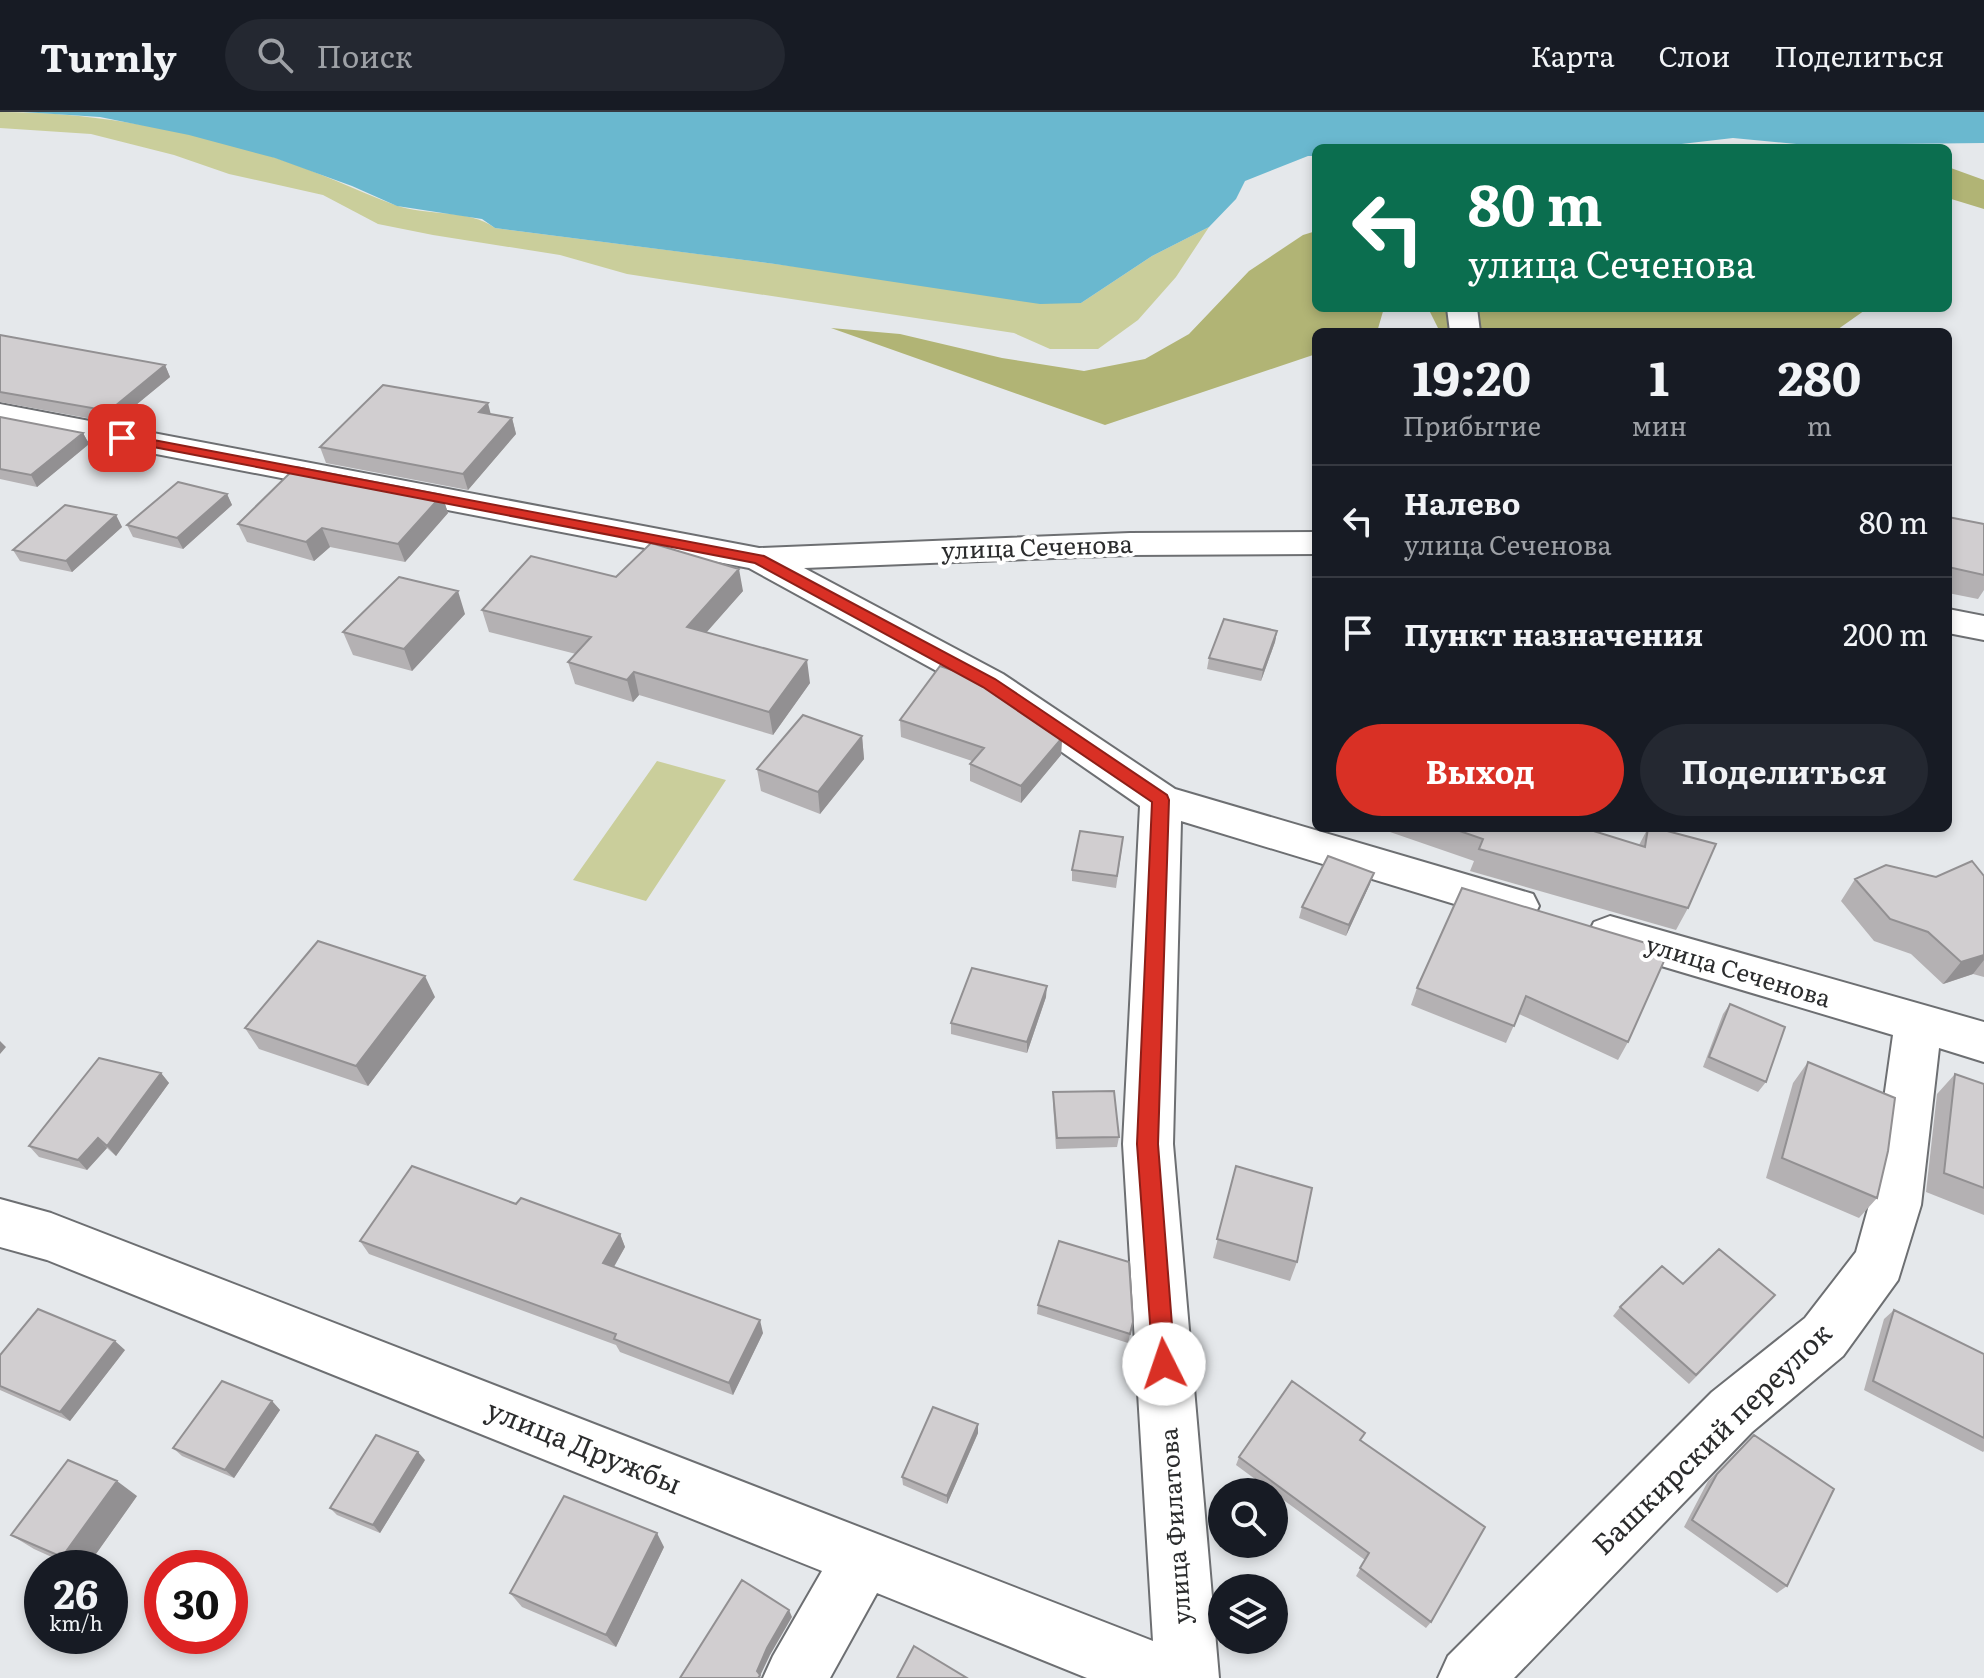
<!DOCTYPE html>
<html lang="ru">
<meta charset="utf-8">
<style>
:root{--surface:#171b24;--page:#242831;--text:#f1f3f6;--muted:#9ea1a6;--line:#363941;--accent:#d93025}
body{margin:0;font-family:Literata,serif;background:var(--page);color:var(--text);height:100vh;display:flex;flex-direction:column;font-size:30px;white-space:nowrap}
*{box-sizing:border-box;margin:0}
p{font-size:26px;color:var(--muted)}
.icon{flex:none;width:44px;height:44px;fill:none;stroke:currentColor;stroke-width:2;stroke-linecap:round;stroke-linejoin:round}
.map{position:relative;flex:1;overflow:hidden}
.sheet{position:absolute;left:1312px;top:216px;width:640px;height:504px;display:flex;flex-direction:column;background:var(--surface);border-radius:12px;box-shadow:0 4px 12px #0003}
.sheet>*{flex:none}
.guide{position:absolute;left:1312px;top:32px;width:640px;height:168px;border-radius:12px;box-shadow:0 4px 12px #0003;background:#0b6e4f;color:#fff;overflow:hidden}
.fabs{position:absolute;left:1208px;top:1366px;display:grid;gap:16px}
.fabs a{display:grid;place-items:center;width:80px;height:80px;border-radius:50%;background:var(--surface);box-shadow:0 4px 12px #0003;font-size:40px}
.speed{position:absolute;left:24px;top:1438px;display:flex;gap:16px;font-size:40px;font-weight:700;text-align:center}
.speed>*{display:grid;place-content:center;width:104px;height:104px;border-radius:50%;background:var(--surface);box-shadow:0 4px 12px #0003;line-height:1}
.speed small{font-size:20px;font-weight:400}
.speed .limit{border:12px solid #d22;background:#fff;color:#111}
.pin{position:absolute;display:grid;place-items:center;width:68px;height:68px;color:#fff;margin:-34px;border-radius:16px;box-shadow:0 4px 12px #0006}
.me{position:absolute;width:88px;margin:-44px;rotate:356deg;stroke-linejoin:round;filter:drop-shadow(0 0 6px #0008)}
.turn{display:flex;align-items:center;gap:28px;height:168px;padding:0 24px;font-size:36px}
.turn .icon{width:104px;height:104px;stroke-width:2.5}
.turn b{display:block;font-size:56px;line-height:68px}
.eta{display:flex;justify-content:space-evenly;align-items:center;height:136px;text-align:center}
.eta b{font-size:48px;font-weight:700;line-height:56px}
.cta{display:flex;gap:16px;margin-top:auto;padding:16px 24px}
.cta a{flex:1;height:92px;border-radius:48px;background:var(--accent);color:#fff;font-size:32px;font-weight:700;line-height:92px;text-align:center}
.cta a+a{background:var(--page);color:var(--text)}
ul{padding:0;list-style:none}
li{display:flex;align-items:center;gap:24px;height:112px;padding:0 24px;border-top:2px solid var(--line)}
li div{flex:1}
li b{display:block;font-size:30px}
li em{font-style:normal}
header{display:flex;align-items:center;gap:48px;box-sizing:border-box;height:112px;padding:0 40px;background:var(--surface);border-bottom:2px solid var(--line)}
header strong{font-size:38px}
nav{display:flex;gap:44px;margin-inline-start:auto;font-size:28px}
.search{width:560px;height:72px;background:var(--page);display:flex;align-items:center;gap:20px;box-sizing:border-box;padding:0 28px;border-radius:44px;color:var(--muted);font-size:30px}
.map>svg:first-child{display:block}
.green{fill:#cace9b}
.forest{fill:#b1b475}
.water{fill:#6ab8cf}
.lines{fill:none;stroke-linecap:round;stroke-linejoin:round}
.minor-casing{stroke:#6d6f72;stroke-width:4}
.minor{fill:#fff;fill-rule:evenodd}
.wall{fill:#b4b1b3}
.shaded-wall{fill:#929092}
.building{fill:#d1ced0;stroke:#929092;stroke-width:2}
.route{fill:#d93025;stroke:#8d1f18;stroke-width:2}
.labels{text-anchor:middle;stroke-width:8;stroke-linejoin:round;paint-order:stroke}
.street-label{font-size:24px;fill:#2b2c2d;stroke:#fff}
.near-street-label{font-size:28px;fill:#2b2c2d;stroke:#fff}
</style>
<header>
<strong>Turnly</strong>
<div class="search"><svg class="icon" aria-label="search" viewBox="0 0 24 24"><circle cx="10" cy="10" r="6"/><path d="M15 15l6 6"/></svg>Поиск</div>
<nav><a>Карта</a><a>Слои</a><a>Поделиться</a></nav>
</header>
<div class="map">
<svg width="1984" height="1566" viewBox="0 0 1984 1566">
<rect width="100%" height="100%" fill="#e5e8eb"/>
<path class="green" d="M 0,0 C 94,0 187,18 276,46 C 317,59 355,78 395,93 C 427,105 468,96 495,116 L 1081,191 L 1152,144 L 1209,115 L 1176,165 L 1138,208 L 1098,237 L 1050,237 L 1014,221 L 627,162 L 560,143 L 433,123 L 378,112 L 323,83 L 229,62 L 174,43 L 91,22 L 0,16 Z
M 657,649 L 726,668 L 646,789 L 573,768 Z"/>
<path class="forest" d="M 1948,55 L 1984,68 L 1984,97 L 1948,86 Z
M 1316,119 L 1316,196 L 1384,196 L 1377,220 L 1316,220 L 1316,242 L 1105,313 L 831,216 L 900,222 L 1002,246 L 1084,259 L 1145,247 L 1189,222 L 1249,159 L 1303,123 Z
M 1428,196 L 1868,196 L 1834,220 L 1440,220 Z"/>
<path class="water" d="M 23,0 L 1984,0 L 1984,31 L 1807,33 L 1733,26 L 1647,36 L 1316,36 L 1316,44 L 1308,44 L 1245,69 L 1236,87 L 1209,115 L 1152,144 L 1081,191 L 1040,192 L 775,152 L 495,116 L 482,107 L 397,94 L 352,74 L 275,46 L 189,23 L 100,5 Z"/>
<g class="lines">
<g class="minor-casing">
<path id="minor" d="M 1447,196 L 1477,196 L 1480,220 L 1450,220 Z
M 0,292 L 759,436 L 1130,421 L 1316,420 L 1316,442 L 1130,443 L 804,456 L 1003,562 L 1175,677 L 1533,782 L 1539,794 L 1533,806 L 1517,811 L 1181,709 L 1173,1032 L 1219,1566 L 1087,1566 L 877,1481 L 830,1566 L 763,1566 L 773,1544 L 822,1459 L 47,1148 L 0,1135 L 0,1087 L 51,1101 L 1153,1529 L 1123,1032 L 1140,694 L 975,580 L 749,456 L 0,312 Z
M 1948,497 L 1984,504 L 1984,528 L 1948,521 Z
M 1610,804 L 1984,910 L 1984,950 L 1939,936 L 1921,1093 L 1898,1168 L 1843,1244 L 1752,1320 L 1514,1566 L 1438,1566 L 1448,1544 L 1712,1280 L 1805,1206 L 1856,1140 L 1869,1093 L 1893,923 L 1594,834 L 1588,822 L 1594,810 Z"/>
</g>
<use href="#minor" class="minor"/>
</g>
<path class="wall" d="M 0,223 L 165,253 L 170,265 L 114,311 L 0,290 Z
M 491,303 L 512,306 L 516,322 L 468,378 L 326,351 L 320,335 Z
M 0,305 L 83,321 L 89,332 L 37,375 L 0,367 Z
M 227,382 L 232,393 L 183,437 L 133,425 L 127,413 Z
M 442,383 L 448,401 L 405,450 L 330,435 L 314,449 L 247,430 L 238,412 Z
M 116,403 L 122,415 L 72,460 L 20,449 L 13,438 Z
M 1948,405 L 1984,412 L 1984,478 L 1978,487 L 1948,481 Z
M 616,465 L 743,479 L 706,520 L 810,571 L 773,623 L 639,583 L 633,590 L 575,572 L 568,550 L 576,542 L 489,520 L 482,498 Z
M 465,502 L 412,559 L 353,543 L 343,520 Z
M 1277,519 L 1275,530 L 1261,569 L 1207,557 L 1209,546 Z
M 900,608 L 1062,626 L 1061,643 L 1021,691 L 970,669 L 970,652 L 972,649 L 901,625 Z
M 862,624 L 864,647 L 820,702 L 761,679 L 757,657 Z
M 1391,716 L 1584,716 L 1639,733 L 1648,716 L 1656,716 L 1688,796 L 1676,818 L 1470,759 L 1474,749 L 1390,720 Z
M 1122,736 L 1116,776 L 1072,769 L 1072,758 Z
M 1984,764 L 1984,865 L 1973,862 L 1943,872 L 1911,842 L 1874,829 L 1841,789 L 1855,767 Z
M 1370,772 L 1346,824 L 1299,806 L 1302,795 Z
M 1462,776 L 1628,930 L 1618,948 L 1519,902 L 1506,931 L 1411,893 L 1417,876 Z
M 435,885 L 368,974 L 259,937 L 245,916 Z
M 1046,885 L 1027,941 L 951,922 L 951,911 Z
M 1730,892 L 1766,970 L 1758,980 L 1703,955 L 1723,902 Z
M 1808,950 L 1877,1086 L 1859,1106 L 1766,1066 L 1793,971 Z
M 161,961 L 169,971 L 116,1044 L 107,1036 L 87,1058 L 39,1045 L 29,1034 Z
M 1955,962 L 1984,972 L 1984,1103 L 1926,1080 L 1937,982 Z
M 1053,980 L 1119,1025 L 1117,1035 L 1056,1037 L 1053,991 Z
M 1236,1054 L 1297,1150 L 1290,1169 L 1213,1146 Z
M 516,1092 L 620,1122 L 625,1135 L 614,1155 L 763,1221 L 733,1283 L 620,1240 L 616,1233 L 369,1142 L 360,1129 Z
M 1683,1172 L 1767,1192 L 1689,1272 L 1613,1204 L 1620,1195 Z
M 1038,1193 L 1131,1219 L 1128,1231 L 1037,1202 Z
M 1894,1198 L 1984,1242 L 1984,1339 L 1983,1340 L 1864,1278 L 1884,1207 Z
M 125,1238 L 70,1309 L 0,1278 L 0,1243 Z
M 272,1289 L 280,1298 L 234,1366 L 182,1344 L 173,1336 Z
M 978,1312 L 978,1321 L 947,1392 L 903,1373 L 902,1365 Z
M 1361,1328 L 1431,1510 L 1426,1516 L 1356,1464 L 1365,1448 L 1236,1353 L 1239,1345 Z
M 1745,1332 L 1787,1474 L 1777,1481 L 1684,1415 L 1708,1369 Z
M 425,1348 L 380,1421 L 337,1403 L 330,1396 Z
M 137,1384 L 86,1456 L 76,1456 L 34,1437 L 11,1423 Z
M 664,1435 L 616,1535 L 522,1495 L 510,1481 Z"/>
<path class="shaded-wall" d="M 165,253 L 170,265 L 114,311 L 109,299 Z
M 488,291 L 492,307 L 479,300 Z
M 512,306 L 516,322 L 468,378 L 463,362 Z
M 83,321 L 89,332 L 37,375 L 31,363 Z
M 227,382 L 232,393 L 183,437 L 177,426 Z
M 442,383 L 448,401 L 405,450 L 398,432 Z
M 116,403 L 122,415 L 72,460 L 66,449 Z
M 322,416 L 330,435 L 314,449 L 306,430 Z
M 739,457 L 743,479 L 691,538 L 687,515 Z
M 458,479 L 465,502 L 412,559 L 404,537 Z
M 1277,519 L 1275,530 L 1261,569 L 1263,558 Z
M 807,548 L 810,571 L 773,623 L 769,600 Z
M 634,560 L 639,583 L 633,590 L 627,568 Z
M 862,624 L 864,647 L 820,702 L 818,680 Z
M 1062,626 L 1061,643 L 1021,691 L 1021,674 Z
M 1374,761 L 1370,772 L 1346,824 L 1349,813 Z
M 1984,843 L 1984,848 L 1973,862 L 1943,872 L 1961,850 Z
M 425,864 L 435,885 L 368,974 L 356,954 Z
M 1047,874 L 1046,885 L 1027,941 L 1027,930 Z
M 0,929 L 6,935 L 0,942 Z
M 161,961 L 169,971 L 116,1044 L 107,1034 Z
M 98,1026 L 107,1036 L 87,1058 L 78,1048 Z
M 620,1122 L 625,1135 L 608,1165 L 603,1151 Z
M 760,1208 L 763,1221 L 733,1283 L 729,1271 Z
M 115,1229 L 125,1238 L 70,1309 L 60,1300 Z
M 272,1289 L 280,1298 L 234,1366 L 225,1358 Z
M 978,1312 L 978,1321 L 947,1392 L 947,1384 Z
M 418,1340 L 425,1348 L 380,1421 L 373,1413 Z
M 117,1369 L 137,1384 L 86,1456 L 79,1456 L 62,1445 Z
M 657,1421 L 664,1435 L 616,1535 L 606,1523 Z
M 789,1498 L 792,1505 L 770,1543 L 760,1564 L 761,1566 L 758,1566 L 757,1559 L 767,1536 Z"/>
<path class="building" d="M 0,223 L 165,253 L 109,299 L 0,280 Z
M 383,273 L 488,291 L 479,300 L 512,306 L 463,362 L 320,335 Z
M 0,305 L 83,321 L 31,363 L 0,357 Z
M 296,355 L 442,383 L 398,432 L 322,416 L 306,430 L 238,412 Z
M 178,370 L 227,382 L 177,426 L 127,413 Z
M 65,393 L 116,403 L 66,449 L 13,438 Z
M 1948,405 L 1984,412 L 1984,463 L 1948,455 Z
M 651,431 L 739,457 L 687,515 L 807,548 L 769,600 L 634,560 L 627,568 L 568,550 L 591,525 L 482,498 L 531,444 L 616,465 Z
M 399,465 L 458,479 L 404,537 L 343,520 Z
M 1224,507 L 1277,519 L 1263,558 L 1209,546 Z
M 940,554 L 973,565 L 1062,626 L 1021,674 L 970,652 L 984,636 L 900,608 Z
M 803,603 L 862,624 L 818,680 L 757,657 Z
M 1451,716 L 1584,716 L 1645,735 L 1648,716 L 1656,716 L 1716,732 L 1688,796 L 1479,737 L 1483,727 Z
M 1080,719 L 1123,725 L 1117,764 L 1072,758 Z
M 1328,744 L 1374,761 L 1349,813 L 1302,795 Z
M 1972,749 L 1984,764 L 1984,843 L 1961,850 L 1928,820 L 1890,807 L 1855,767 L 1886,753 L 1936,765 Z
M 1462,776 L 1669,838 L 1628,930 L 1526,884 L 1514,914 L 1417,876 Z
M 318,829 L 425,864 L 356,954 L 245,916 Z
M 972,856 L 1047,874 L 1027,930 L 951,911 Z
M 1730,892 L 1785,915 L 1766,970 L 1709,945 Z
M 99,946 L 161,961 L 107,1034 L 98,1026 L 78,1048 L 29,1034 Z
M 1808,950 L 1895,986 L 1888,1039 L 1877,1086 L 1782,1046 Z
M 1955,962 L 1984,972 L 1984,1076 L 1944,1061 Z
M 1114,979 L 1119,1025 L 1057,1026 L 1053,980 Z
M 412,1054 L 516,1092 L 521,1086 L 620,1122 L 603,1151 L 760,1208 L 729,1271 L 614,1227 L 616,1222 L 360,1129 Z
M 1236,1054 L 1312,1076 L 1297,1150 L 1217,1127 Z
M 1059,1129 L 1129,1150 L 1133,1210 L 1130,1222 L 1038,1193 Z
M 1719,1137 L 1775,1183 L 1696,1263 L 1620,1195 L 1662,1154 L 1683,1172 Z
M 38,1197 L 115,1229 L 60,1300 L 0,1274 L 0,1243 Z
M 1894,1198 L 1984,1242 L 1984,1326 L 1873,1269 Z
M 222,1269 L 272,1289 L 225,1358 L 173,1336 Z
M 1292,1269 L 1365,1321 L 1360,1328 L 1485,1415 L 1431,1510 L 1360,1456 L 1369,1441 L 1239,1345 Z
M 933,1295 L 978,1312 L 947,1384 L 902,1365 Z
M 376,1323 L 418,1340 L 373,1413 L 330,1396 Z
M 1754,1323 L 1834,1377 L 1787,1474 L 1692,1408 L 1717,1362 Z
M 68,1348 L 117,1369 L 62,1445 L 11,1423 Z
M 564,1384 L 657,1421 L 606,1523 L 510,1481 Z
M 742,1468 L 789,1498 L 767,1536 L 757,1559 L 760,1563 L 758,1566 L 680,1566 Z
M 914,1534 L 967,1566 L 897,1566 Z"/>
<path class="route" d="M 122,322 L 764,444 L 995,567 L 1167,683 L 1169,688 L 1158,1032 L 1175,1252 L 1172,1260 L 1164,1263 L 1156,1260 L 1153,1252 L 1137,1032 L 1152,690 L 983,575 L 755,451 L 117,328 L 115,326 Z"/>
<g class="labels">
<g class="street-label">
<text transform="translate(1037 436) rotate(-2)" y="8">улица Сеченова</text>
<text transform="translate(1738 860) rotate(17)" y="8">улица Сеченова</text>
<text transform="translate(1176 1414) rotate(-94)" y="8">улица Филатова</text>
</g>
<g class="near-street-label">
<text transform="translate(1712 1327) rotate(-44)" y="10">Башкирский переулок</text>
<text transform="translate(584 1335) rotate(22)" y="10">улица Дружбы</text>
</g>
</g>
</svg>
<div class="fabs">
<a><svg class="icon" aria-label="search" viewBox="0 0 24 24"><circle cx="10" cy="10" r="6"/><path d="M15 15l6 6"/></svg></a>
<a><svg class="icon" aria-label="layers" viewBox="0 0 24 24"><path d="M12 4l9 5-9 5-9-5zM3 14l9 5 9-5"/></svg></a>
</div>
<div class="speed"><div>26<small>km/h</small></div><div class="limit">30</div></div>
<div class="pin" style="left:122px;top:326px;background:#d93025"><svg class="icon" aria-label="arrive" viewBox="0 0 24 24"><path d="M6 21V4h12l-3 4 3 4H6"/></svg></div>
<svg class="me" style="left:1164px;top:1252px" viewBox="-20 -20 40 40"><circle r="19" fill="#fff"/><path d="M0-13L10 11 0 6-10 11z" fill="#d93025"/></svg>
<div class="guide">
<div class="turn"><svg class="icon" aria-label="left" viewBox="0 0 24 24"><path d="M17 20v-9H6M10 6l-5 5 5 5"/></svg><div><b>80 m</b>улица Сеченова</div></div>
</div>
<section class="sheet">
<div class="eta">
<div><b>19:20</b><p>Прибытие</p></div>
<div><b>1</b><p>мин</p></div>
<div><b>280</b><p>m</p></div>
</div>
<ul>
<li><svg class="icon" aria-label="left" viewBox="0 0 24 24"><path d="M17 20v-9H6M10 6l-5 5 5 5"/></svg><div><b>Налево</b><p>улица Сеченова</p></div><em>80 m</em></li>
<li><svg class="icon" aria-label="arrive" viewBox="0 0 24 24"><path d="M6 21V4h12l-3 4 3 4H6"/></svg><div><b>Пункт назначения</b></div><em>200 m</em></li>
</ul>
<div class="cta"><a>Выход</a><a>Поделиться</a></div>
</section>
</div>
